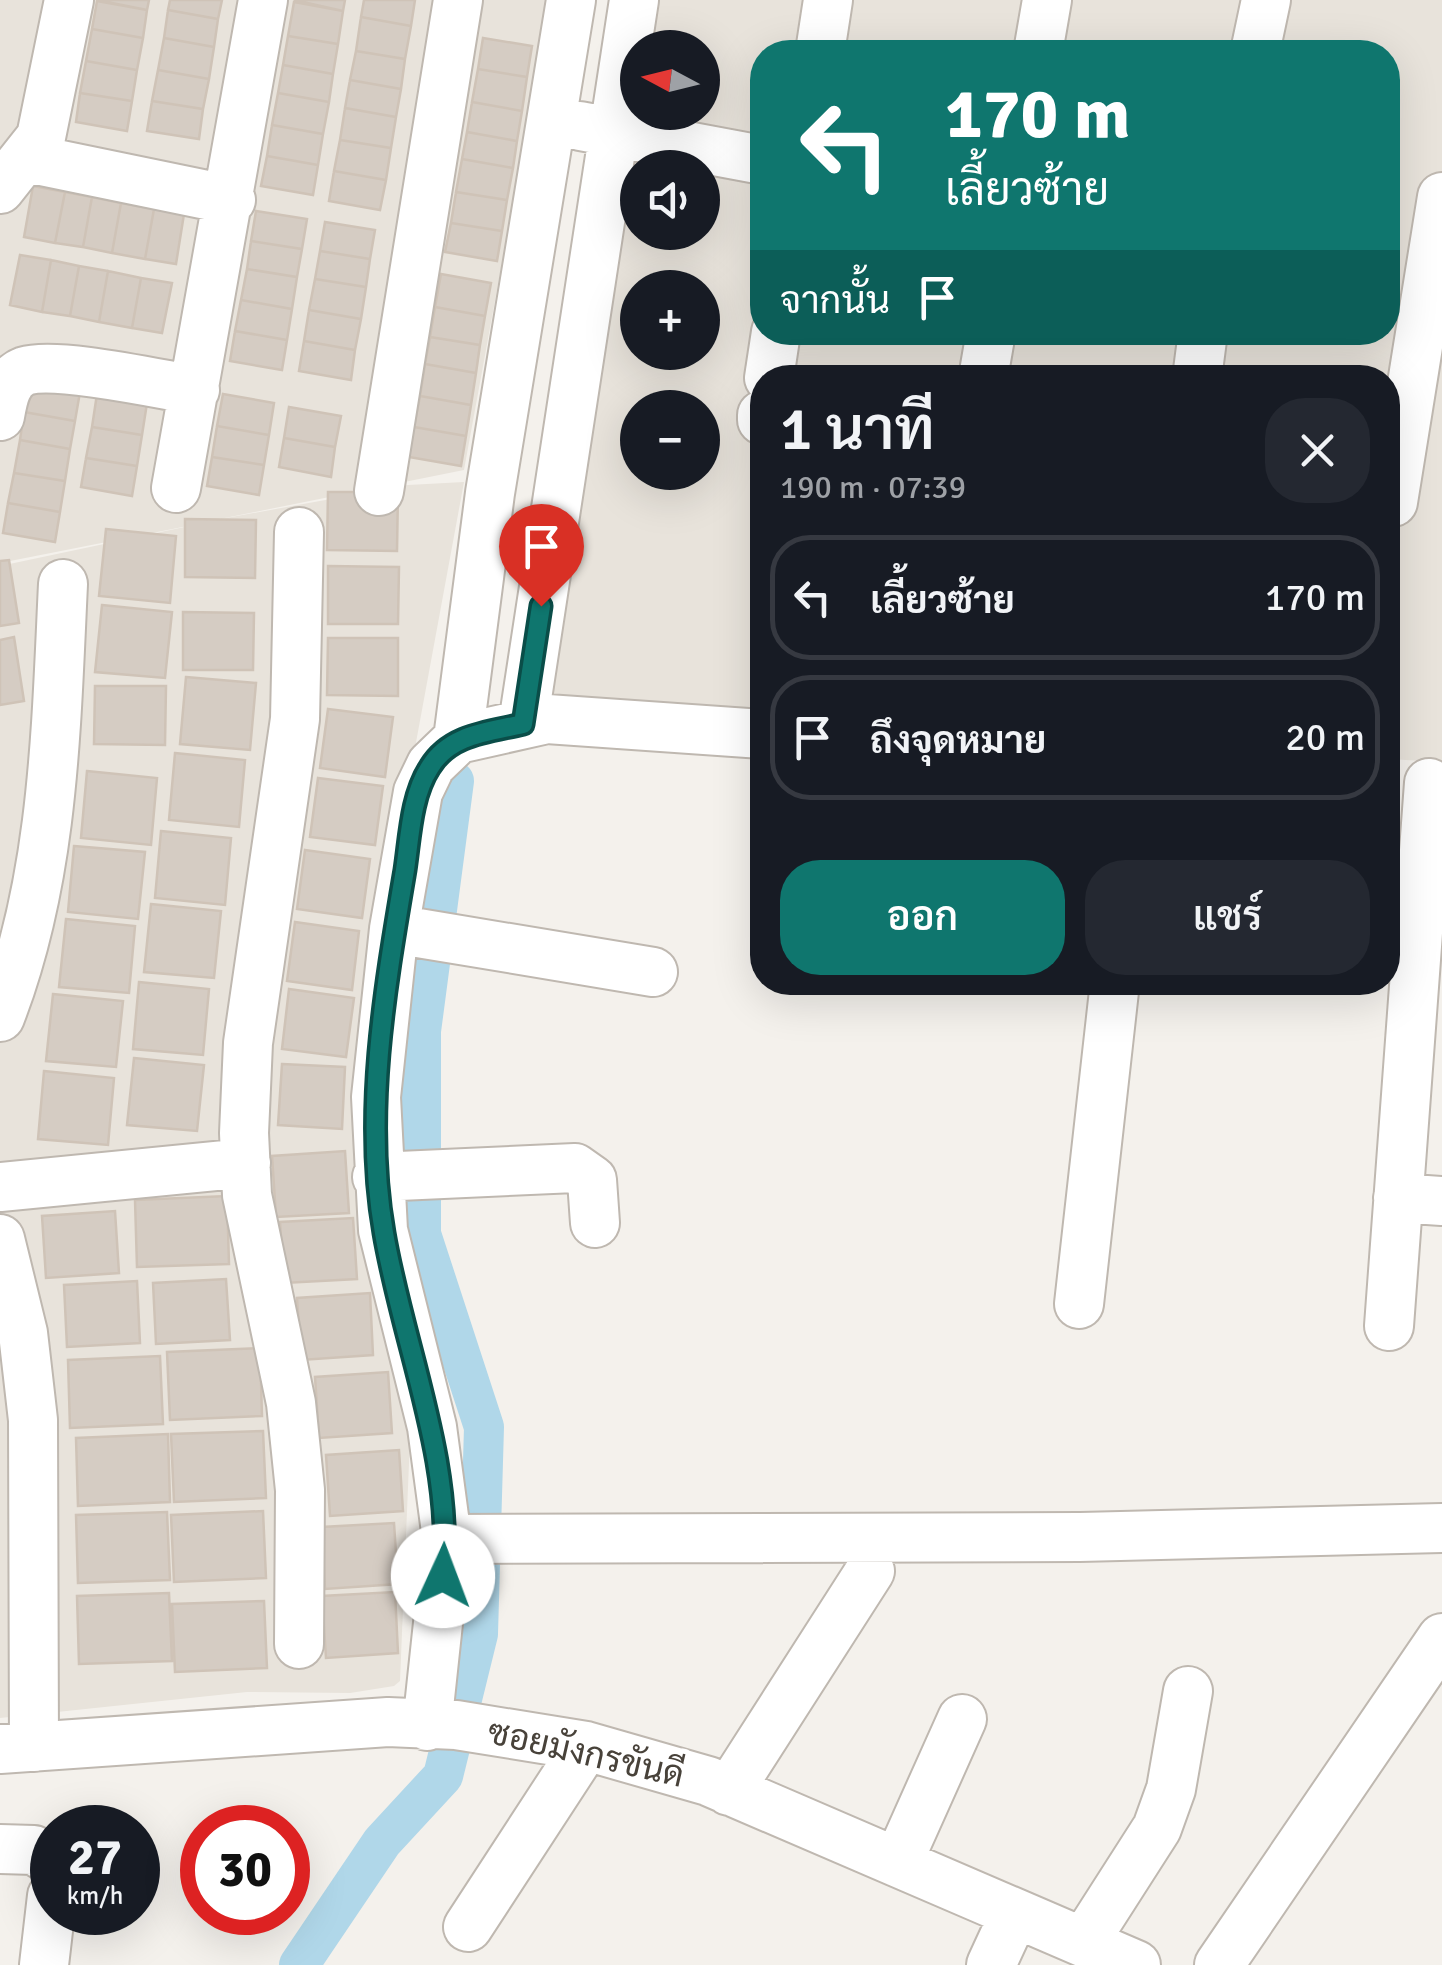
<!DOCTYPE html>
<html lang="th">
<meta charset="utf-8">
<style>
:root{--surface:#171b24;--page:#242831;--text:#f1f3f6;--muted:#9ea1a6;--line:#363941;--accent:#0f766e}
body{margin:0;font-family:Signika,Sarabun,sans-serif;background:var(--page);color:var(--text);height:100vh;display:flex;flex-direction:column;font-size:38px;white-space:nowrap}
*{box-sizing:border-box;margin:0}
p{font-size:32px;color:var(--muted)}
.icon{flex:none;width:55px;height:55px;fill:none;stroke:currentColor;stroke-width:2;stroke-linecap:round;stroke-linejoin:round}
.map{position:relative;flex:1;overflow:hidden}
.details{position:absolute;left:750px;top:365px;width:650px;height:630px;display:flex;flex-direction:column;background:var(--surface);border-radius:40px;box-shadow:0 10px 40px #0002}
.details>*{flex:none}
.banner{position:absolute;left:750px;top:40px;width:650px;height:305px;border-radius:40px;box-shadow:0 10px 40px #0002;background:#0f766e;color:#fff;overflow:hidden}
.needle{width:65px;rotate:277deg}
.fabs{position:absolute;left:620px;top:30px;display:grid;gap:20px}
.fabs a{display:grid;place-items:center;width:100px;height:100px;border-radius:50%;background:var(--surface);box-shadow:0 10px 40px #0002;font-size:50px}
.speed{position:absolute;left:30px;top:1805px;display:flex;gap:20px;font-size:50px;font-weight:700;text-align:center}
.speed>*{display:grid;place-content:center;width:130px;height:130px;border-radius:50%;background:var(--surface);box-shadow:0 10px 40px #0002;line-height:1}
.speed small{font-size:25px;font-weight:400}
.speed .limit{border:15px solid #d22;background:#fff;color:#111}
.pin{position:absolute;display:grid;place-items:center;width:85px;height:85px;color:#fff;margin:-102px -42px;border-radius:50% 50% 50% 0;rotate:-45deg;box-shadow:0 0 10px #0007}
.pin .icon{rotate:45deg}
.me{position:absolute;width:110px;margin:-55px;rotate:2deg;stroke-linejoin:round;filter:drop-shadow(0 0 8px #0008)}
.turn{display:flex;align-items:center;gap:35px;height:210px;padding:0 30px;font-size:45px}
.turn .icon{width:130px;height:130px;stroke-width:2.5}
.turn b{display:block;font-size:70px;line-height:85px}
.then{display:flex;align-items:center;height:95px;padding:0 30px;background:#0003;gap:20px;font-size:38px}
.round{display:grid;place-items:center;flex:none;width:105px;height:105px;border-radius:40px;background:var(--page)}
.headline{display:flex;align-items:center;justify-content:space-between;height:170px;padding:0 30px}
h1{font-size:60px;font-weight:600;line-height:75px}
.cta{display:flex;gap:20px;margin-top:auto;padding:20px 30px}
.cta a{flex:1;height:115px;border-radius:40px;background:var(--accent);color:#fff;font-size:40px;font-weight:600;line-height:115px;text-align:center}
.cta a+a{background:var(--page);color:var(--text)}
ul{padding:0;list-style:none}
li{display:flex;align-items:center;gap:30px;height:125px;margin:0 20px 15px;padding:0 10px;border:5px solid var(--line);border-radius:40px}
li div{flex:1}
li b{display:block;font-size:38px}
li em{font-style:normal}
.map>svg:first-child{display:block}
.residential{fill:#e8e3db;fill-rule:evenodd}
.lines{fill:none;stroke-linecap:round;stroke-linejoin:round}
.canal{stroke:#b0d7e9;stroke-width:40}
.building{fill:#d5ccc3;stroke:#cfc3b7;stroke-width:2.5}
.minor-casing{stroke:#bfb8b0;stroke-width:52}
.minor{stroke:#fff;stroke-width:48}
.route-casing{stroke:#0a4d48;stroke-width:25}
.route{stroke:#0f766e;stroke-width:18}
.labels{text-anchor:middle;stroke-width:10;stroke-linejoin:round;paint-order:stroke}
.street-label{font-size:35px;fill:#48423a;stroke:#fff}
</style>
<div class="map">
<svg width="1442" height="1965" viewBox="0 0 1442 1965">
<rect width="100%" height="100%" fill="#f4f1ec"/>
<path class="residential" d="M 0,0 L 550,0 L 464,470 L 215,520 L 408,485 L 464,482 L 403,813 L 355,1184 L 359,1238 L 410,1439 L 400,1681 L 394,1686 L 350,1693 L 247,1692 L 0,1718 L 0,566 L 208,522 L 0,563 Z
M 632,0 L 1442,0 L 1442,762 L 1388,759 L 1388,378 L 762,378 L 762,731 L 519,712 ZM 638,48 L 702,48 L 702,112 L 638,112 ZM 762,52 L 1388,52 L 1388,332 L 762,332 ZM 638,168 L 702,168 L 702,232 L 638,232 ZM 638,288 L 702,288 L 702,352 L 638,352 ZM 638,408 L 702,408 L 702,472 L 638,472 Z"/>
<g class="lines">
<path class="canal" d="M 299,1965 L 382,1842 L 443,1776 L 478,1634 L 484,1427 L 421,1234 L 421,1031 L 454,781"/>
</g>
<path class="building" d="M 97,0 L 149,0 L 147,10 Z
M 170,0 L 222,0 L 218,19 L 168,10 Z
M 294,0 L 345,0 L 343,11 Z
M 364,0 L 415,0 L 411,26 L 361,17 Z
M 97,1 L 147,10 L 143,38 L 92,29 Z
M 294,2 L 343,11 L 338,44 L 288,36 Z
M 168,10 L 218,19 L 214,47 L 164,38 Z
M 361,17 L 411,26 L 405,59 L 356,51 Z
M 92,29 L 143,38 L 137,70 L 86,61 Z
M 288,36 L 338,44 L 333,74 L 283,65 Z
M 164,38 L 214,47 L 209,79 L 158,70 Z
M 483,38 L 532,46 L 527,77 L 478,69 Z
M 356,51 L 405,59 L 401,89 L 350,80 Z
M 86,61 L 137,70 L 132,101 L 80,93 Z
M 283,65 L 333,74 L 329,102 L 278,93 Z
M 478,69 L 527,77 L 522,111 L 472,102 Z
M 158,70 L 209,79 L 203,109 L 152,101 Z
M 350,80 L 401,89 L 396,117 L 345,108 Z
M 80,93 L 132,101 L 127,131 L 76,122 Z
M 278,93 L 329,102 L 323,134 L 272,125 Z
M 152,101 L 203,109 L 199,139 L 147,131 Z
M 472,102 L 522,111 L 517,141 L 467,132 Z
M 345,108 L 396,117 L 391,148 L 340,140 Z
M 272,125 L 323,134 L 318,165 L 267,156 Z
M 467,132 L 517,141 L 513,168 L 462,159 Z
M 340,140 L 391,148 L 386,180 L 334,171 Z
M 267,156 L 318,165 L 313,195 L 261,186 Z
M 462,159 L 513,168 L 507,200 L 456,192 Z
M 334,171 L 386,180 L 380,210 L 329,201 Z
M 33,186 L 65,192 L 55,243 L 24,237 Z
M 65,192 L 92,197 L 83,247 L 55,243 Z
M 456,192 L 507,200 L 502,231 L 451,223 Z
M 92,197 L 121,203 L 112,253 L 83,247 Z
M 121,203 L 154,209 L 145,259 L 112,253 Z
M 154,209 L 184,214 L 176,264 L 145,259 Z
M 256,211 L 307,219 L 302,249 L 251,241 Z
M 325,222 L 375,230 L 370,259 L 320,251 Z
M 451,223 L 502,231 L 497,261 L 445,252 Z
M 251,241 L 302,249 L 297,277 L 247,269 Z
M 320,251 L 370,259 L 366,287 L 315,279 Z
M 20,255 L 51,260 L 42,312 L 10,305 Z
M 51,260 L 79,266 L 70,316 L 42,312 Z
M 79,266 L 108,271 L 99,322 L 70,316 Z
M 247,269 L 297,277 L 292,309 L 241,300 Z
M 108,271 L 141,278 L 132,328 L 99,322 Z
M 441,274 L 491,283 L 485,316 L 435,307 Z
M 141,278 L 172,283 L 162,333 L 132,328 Z
M 315,279 L 366,287 L 361,319 L 309,310 Z
M 241,300 L 292,309 L 287,340 L 235,331 Z
M 435,307 L 485,316 L 480,345 L 430,337 Z
M 309,310 L 361,319 L 355,350 L 304,341 Z
M 235,331 L 287,340 L 282,370 L 230,361 Z
M 430,337 L 480,345 L 476,373 L 425,364 Z
M 304,341 L 355,350 L 351,380 L 299,371 Z
M 425,364 L 476,373 L 471,405 L 420,396 Z
M 30,383 L 80,392 L 75,421 L 24,412 Z
M 97,394 L 147,403 L 142,435 L 92,427 Z
M 223,394 L 274,403 L 269,435 L 217,426 Z
M 420,396 L 471,405 L 466,436 L 414,427 Z
M 289,407 L 341,416 L 335,447 L 284,438 Z
M 24,412 L 75,421 L 70,449 L 20,440 Z
M 217,426 L 269,435 L 264,465 L 212,457 Z
M 92,427 L 142,435 L 137,466 L 86,458 Z
M 414,427 L 466,436 L 461,466 L 409,457 Z
M 284,438 L 335,447 L 331,477 L 279,467 Z
M 20,440 L 70,449 L 65,481 L 14,473 Z
M 212,457 L 264,465 L 259,495 L 207,486 Z
M 86,458 L 137,466 L 132,496 L 81,487 Z
M 14,473 L 65,481 L 60,512 L 8,503 Z
M 328,492 L 398,492 L 397,551 L 327,550 Z
M 8,503 L 60,512 L 55,542 L 3,533 Z
M 185,519 L 256,520 L 255,578 L 185,577 Z
M 106,529 L 176,536 L 170,603 L 99,596 Z
M 9,560 L 19,623 L 0,626 L 0,561 Z
M 328,566 L 399,567 L 398,624 L 328,624 Z
M 102,605 L 172,612 L 165,678 L 95,672 Z
M 183,612 L 254,613 L 253,670 L 183,670 Z
M 14,637 L 24,701 L 0,705 L 0,640 Z
M 328,638 L 398,638 L 398,696 L 327,695 Z
M 186,677 L 256,683 L 250,750 L 180,744 Z
M 95,686 L 166,686 L 165,745 L 94,744 Z
M 328,709 L 393,717 L 385,777 L 320,768 Z
M 175,753 L 245,760 L 239,827 L 169,820 Z
M 87,771 L 157,778 L 151,845 L 81,838 Z
M 318,778 L 383,786 L 375,845 L 310,837 Z
M 161,831 L 231,838 L 225,905 L 155,898 Z
M 74,846 L 145,852 L 138,919 L 68,912 Z
M 305,850 L 370,859 L 362,918 L 297,909 Z
M 151,904 L 221,911 L 214,978 L 144,972 Z
M 66,919 L 135,926 L 129,993 L 59,987 Z
M 295,922 L 359,931 L 352,990 L 287,981 Z
M 139,982 L 209,989 L 203,1055 L 133,1049 Z
M 289,989 L 354,998 L 346,1057 L 282,1049 Z
M 53,994 L 123,1001 L 116,1067 L 46,1061 Z
M 134,1058 L 204,1065 L 197,1131 L 127,1125 Z
M 282,1064 L 345,1067 L 342,1129 L 278,1125 Z
M 44,1071 L 114,1078 L 108,1145 L 38,1139 Z
M 345,1151 L 349,1213 L 276,1217 L 272,1156 Z
M 227,1196 L 229,1264 L 137,1267 L 135,1200 Z
M 115,1211 L 119,1273 L 46,1278 L 42,1216 Z
M 353,1218 L 357,1279 L 284,1283 L 280,1222 Z
M 226,1279 L 230,1340 L 156,1344 L 153,1283 Z
M 137,1281 L 140,1343 L 67,1347 L 64,1285 Z
M 370,1293 L 373,1355 L 301,1360 L 297,1298 Z
M 260,1348 L 262,1416 L 170,1420 L 167,1352 Z
M 160,1356 L 163,1424 L 70,1428 L 68,1360 Z
M 388,1372 L 392,1433 L 319,1438 L 315,1377 Z
M 263,1431 L 266,1498 L 174,1502 L 171,1434 Z
M 168,1434 L 170,1502 L 78,1506 L 76,1438 Z
M 399,1450 L 403,1511 L 330,1516 L 326,1455 Z
M 263,1511 L 266,1578 L 174,1582 L 171,1515 Z
M 167,1512 L 170,1580 L 78,1583 L 76,1515 Z
M 394,1523 L 398,1584 L 325,1589 L 322,1527 Z
M 395,1592 L 398,1653 L 326,1658 L 322,1596 Z
M 169,1593 L 172,1661 L 79,1664 L 77,1596 Z
M 264,1601 L 267,1668 L 175,1672 L 172,1604 Z"/>
<g class="lines">
<g class="minor-casing">
<path id="minor" d="M 820,52 L 828,0
M 1038,52 L 1047,0
M 1255,52 L 1266,0
M 580,126 L 762,160
M 27,158 L 231,200
M 0,189 L 41,137 L 69,0
M 769,378 L 776,332
M 983,378 L 991,332
M 1197,378 L 1203,332
M 0,416 C 3,399 6,378 25,371 C 56,361 158,384 195,390
M 762,420 L 762,415
M 176,488 L 263,0
M 379,491 L 458,0
M 1393,502 L 1442,197
M 299,532 L 295,719 L 248,1043 L 244,1133 L 247,1195 L 291,1403 L 300,1490 L 299,1644
M 523,724 L 634,0
M 458,739 L 490,493 L 571,0
M 394,929 L 653,972
M 0,1017 C 54,878 56,730 63,584
M 377,1177 L 575,1168 L 592,1180 L 595,1223
M 0,1187 L 246,1163
M 1398,1198 L 1442,1201
M 0,1239 L 23,1333 L 33,1420 L 34,1747
M 1079,1304 L 1115,982
M 1389,1326 L 1429,783
M 447,1539 L 1080,1537 L 1442,1528
M 427,1726 L 447,1539 L 432,1427 L 383,1230 L 376,1097 L 394,929 L 418,792 L 431,765 L 458,739 L 547,719 L 762,734
M 0,1749 L 388,1722 L 456,1725 L 586,1746 L 708,1781 L 1136,1965
M 729,1791 L 870,1571
M 0,1849 L 34,1850 L 52,1861
M 898,1862 L 962,1719
M 468,1927 L 586,1746
M 1084,1942 L 1157,1828 L 1171,1789 L 1188,1691
M 44,1965 L 52,1896
M 991,1965 L 1015,1913
M 1219,1965 L 1442,1638"/>
</g>
<use href="#minor" class="minor"/>
</g>
<g class="lines">
<g class="route-casing">
<path id="route" d="M 443,1576 C 454,1461 403,1345 384,1233 C 363,1114 385,988 405,870 C 410,837 411,796 430,767 C 450,734 489,732 523,724 L 541,606"/>
</g>
<use href="#route" class="route"/>
</g>
<g class="labels">
<g class="street-label">
<text transform="translate(586 1753) rotate(13)" y="12">ซอยมังกรขันดี</text>
</g>
</g>
</svg>
<div class="fabs">
<a><svg class="needle" viewBox="-14 -14 28 28"><path d="M0-13l5 13h-10z" fill="#e53935"/><path d="M0 13l5-13h-10z" fill="#9ea1a6"/></svg></a>
<a><svg class="icon" aria-label="sound" viewBox="0 0 24 24"><path d="M4 9h4l5-4v14l-5-4H4zM17 9q2 3 0 6"/></svg></a>
<a>+</a>
<a>−</a>
</div>
<div class="speed"><div>27<small>km/h</small></div><div class="limit">30</div></div>
<div class="pin" style="left:541px;top:606px;background:#d93025"><svg class="icon" aria-label="arrive" viewBox="0 0 24 24"><path d="M6 21V4h12l-3 4 3 4H6"/></svg></div>
<svg class="me" style="left:443px;top:1576px" viewBox="-20 -20 40 40"><circle r="19" fill="#fff"/><path d="M0-13L10 11 0 6-10 11z" fill="#0f766e"/></svg>
<div class="banner">
<div class="turn"><svg class="icon" aria-label="left" viewBox="0 0 24 24"><path d="M17 20v-9H6M10 6l-5 5 5 5"/></svg><div><b>170 m</b>เลี้ยวซ้าย</div></div>
<div class="then">จากนั้น<svg class="icon" aria-label="arrive" viewBox="0 0 24 24"><path d="M6 21V4h12l-3 4 3 4H6"/></svg></div>
</div>
<section class="details">
<div class="headline"><div><h1>1 นาที</h1><p>190 m · 07:39</p></div><a class="round"><svg class="icon" aria-label="close" viewBox="0 0 24 24"><path d="M6 6l12 12M18 6L6 18"/></svg></a></div>
<ul>
<li><svg class="icon" aria-label="left" viewBox="0 0 24 24"><path d="M17 20v-9H6M10 6l-5 5 5 5"/></svg><div><b>เลี้ยวซ้าย</b></div><em>170 m</em></li>
<li><svg class="icon" aria-label="arrive" viewBox="0 0 24 24"><path d="M6 21V4h12l-3 4 3 4H6"/></svg><div><b>ถึงจุดหมาย</b></div><em>20 m</em></li>
</ul>
<div class="cta"><a>ออก</a><a>แชร์</a></div>
</section>
</div>
